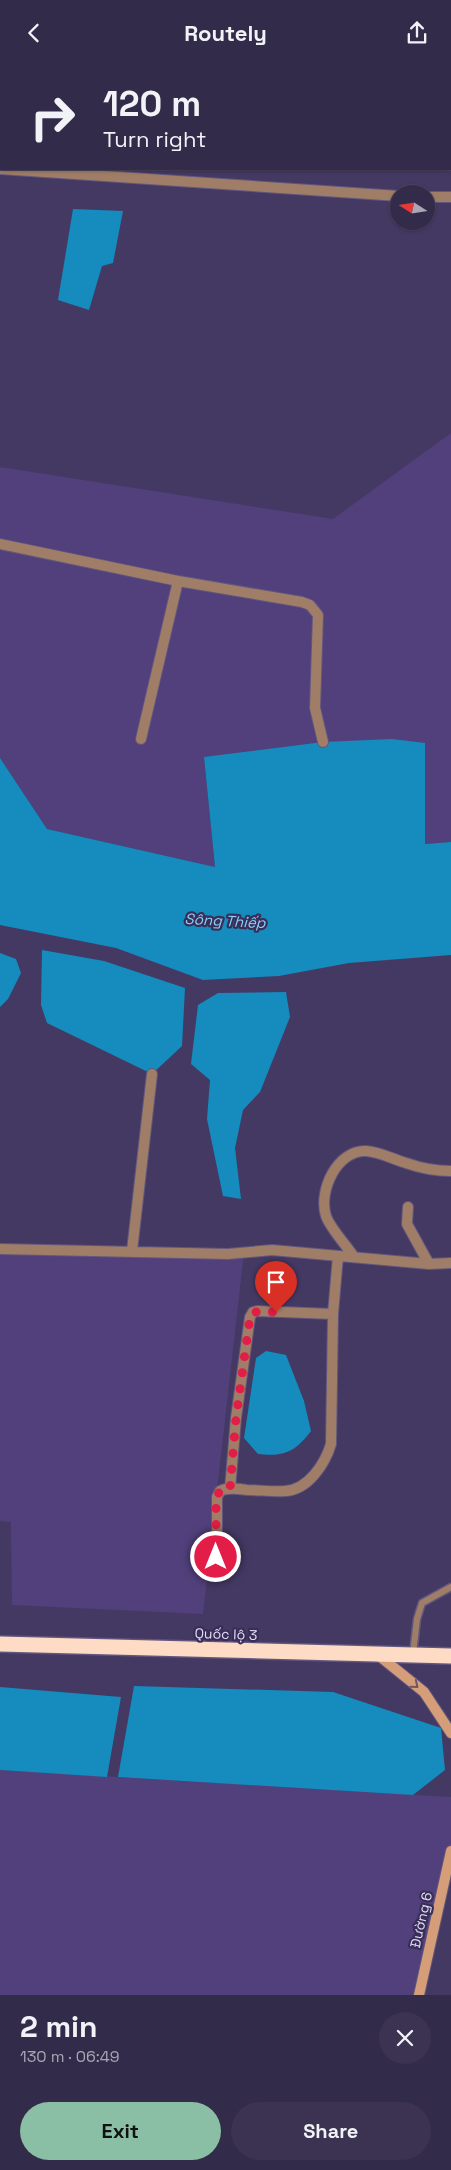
<!DOCTYPE html>
<meta charset="utf-8">
<style>
:root{--surface:#332b4a;--page:#3b3351;--text:#f1f3f6;--muted:#a9a7b5;--line:#4e4762;--accent:#8abfa5}
body{margin:0;font-family:"Space Grotesk",sans-serif;background:var(--page);color:var(--text);height:100vh;display:flex;flex-direction:column;font-size:19px;white-space:nowrap}
*{box-sizing:border-box;margin:0}
p{font-size:16px;color:var(--muted)}
.icon{flex:none;width:28px;height:28px;fill:none;stroke:currentColor;stroke-width:2;stroke-linecap:round;stroke-linejoin:round}
.map{position:relative;height:1930px;overflow:hidden}
.drawer{display:flex;flex-direction:column;background:var(--surface);flex:1}
.drawer>*{flex:none}
.top-card{position:absolute;left:0px;top:0px;width:451px;height:105px;box-shadow:0 1px 4px #0004,0 0 0 1px var(--line);background:#332b4a;color:var(--text);overflow:hidden}
.needle{width:32px;rotate:282deg}
.controls{position:absolute;left:390px;top:120px;display:grid;gap:10px}
.controls a{display:grid;place-items:center;width:45px;height:45px;border-radius:50%;background:var(--surface);box-shadow:0 1px 4px #0004,0 0 0 1px var(--line);font-size:25px}
.pin{position:absolute;display:grid;place-items:center;width:42px;height:42px;color:#fff;margin:-51px -21px;border-radius:50% 50% 50% 0;rotate:-45deg;box-shadow:0 0 5px #0007}
.pin .icon{rotate:45deg}
.me{position:absolute;width:55px;margin:-28px;rotate:0deg;stroke-linejoin:round;filter:drop-shadow(0 0 4px #0008)}
.turn{display:flex;align-items:center;gap:18px;height:105px;padding:0 20px;font-size:22px}
.turn .icon{width:65px;height:65px;stroke-width:2.5}
.turn b{display:block;font-size:35px;line-height:42px}
.round{display:grid;place-items:center;flex:none;width:52px;height:52px;border-radius:26px;background:var(--page)}
.summary{display:flex;align-items:center;justify-content:space-between;height:85px;padding:0 20px}
h1{font-size:30px;font-weight:700;line-height:38px}
.cta{display:flex;gap:10px;margin-top:auto;padding:10px 20px}
.cta a{flex:1;height:58px;border-radius:30px;background:var(--accent);color:#111;font-size:20px;font-weight:700;line-height:58px;text-align:center}
.cta a+a{background:var(--page);color:var(--text)}
header{display:flex;justify-content:space-between;align-items:center;height:65px;padding:0 20px;background:var(--surface);font-size:22px;font-weight:700}
.map>svg:first-child{display:block}
.green{fill:#51407b}
.water{fill:#158bbe}
.lines{fill:none;stroke-linecap:round;stroke-linejoin:round}
.lane-casing{stroke:#61577e;stroke-width:9}
.street-casing{stroke:#61577e;stroke-width:12}
.secondary-casing{stroke:#61577e;stroke-width:12}
.highway-casing{stroke:#61577e;stroke-width:18}
.lane{stroke:#a07d66;stroke-width:6}
.street{stroke:#a07d66;stroke-width:10}
.secondary{stroke:#d59e79;stroke-width:10}
.highway{stroke:#fedbc5;stroke-width:15}
.oneway{stroke:#705563}
.route{stroke:#e11d48;stroke-width:9;stroke-dasharray:0 16.2}
.labels{text-anchor:middle;stroke-width:4.5;stroke-linejoin:round;paint-order:stroke}
.street-label{font-size:14px;fill:#e3ddf7;stroke:#392e57}
.water-label{font-size:15px;font-style:italic;fill:#88cef7;stroke:#392e57}
</style>
<header><svg class="icon" aria-label="back" viewBox="0 0 24 24"><path d="M15 5l-7 7 7 7"/></svg>Routely<svg class="icon" aria-label="share" viewBox="0 0 24 24"><path d="M12 15V3M7 8l5-5 5 5M5 13v7h14v-7"/></svg></header>
<div class="map">
<svg width="451" height="1930" viewBox="0 0 451 1930">
<rect width="100%" height="100%" fill="#443963"/>
<path class="green" d="M 451,368 L 451,777 L 425,779 L 425,678 L 204,692 L 215,802 L 47,764 L 0,693 L 0,402 L 333,454 Z
M 0,1184 L 244,1187 L 203,1549 L 12,1540 L 11,1457 L 0,1456 Z
M 0,1705 L 451,1732 L 451,1786 L 419,1930 L 0,1930 Z"/>
<path class="water" d="M 73,144 L 123,146 L 113,198 L 102,201 L 89,245 L 58,235 Z
M 392,674 L 425,678 L 425,779 L 451,777 L 451,890 L 349,898 L 279,911 L 203,915 L 116,883 L 0,860 L 0,693 L 47,764 L 215,802 L 204,692 L 323,677 Z
M 42,885 L 104,896 L 185,923 L 182,981 L 152,1009 L 47,958 L 41,940 Z
M 0,888 L 16,894 L 21,908 L 8,934 L 0,942 Z
M 286,927 L 290,952 L 260,1027 L 243,1045 L 235,1083 L 241,1134 L 223,1131 L 207,1054 L 210,1015 L 191,999 L 198,940 L 218,928 Z
M 266,1286 L 286,1290 L 304,1336 L 311,1366 C 295,1387 284,1392 258,1389 L 244,1373 L 256,1293 Z
M 134,1621 L 333,1627 L 441,1663 L 445,1705 L 413,1730 L 118,1712 Z
M 0,1622 L 121,1632 L 107,1712 L 0,1705 Z"/>
<g class="lines">
<g class="lane-casing">
<path id="lane" d="M 0,19 L 1,20
M 413,1589 L 417,1554 L 422,1538 L 451,1522"/>
</g>
<g class="street-casing">
<path id="street" d="M 0,104 L 399,131
M 426,132 L 451,132
M 0,479 L 178,516 L 302,537 L 310,540 L 318,550 L 315,643 L 323,677
M 141,674 L 178,516
M 408,1142 L 407,1159 L 429,1199 L 451,1198
M 0,1184 L 228,1189 L 272,1185 L 429,1199
M 132,1186 L 152,1009
M 354,1192 C 347,1181 330,1163 326,1151 C 318,1126 337,1085 366,1086 C 381,1087 392,1094 406,1098 C 420,1103 436,1106 451,1106
M 230,1424 L 236,1353 L 250,1252 L 253,1247 L 257,1246 L 333,1249
M 217,1492 L 217,1432 L 220,1426 C 228,1422 238,1424 247,1425 C 259,1425 273,1427 285,1426 C 308,1425 325,1399 331,1379 L 333,1249 L 338,1191"/>
</g>
<g class="secondary-casing">
<path id="secondary" d="M 29,1 L 29,0
M 0,62 L 1,59
M 377,1589 L 424,1627 L 451,1668
M 419,1930 L 451,1786"/>
</g>
<g class="highway-casing">
<path id="highway" d="M 0,1579 L 451,1591"/>
</g>
<use href="#lane" class="lane"/>
<use href="#street" class="street"/>
<use href="#secondary" class="secondary"/>
<use href="#highway" class="highway"/>
</g>
<defs><path id="oneway-chevron" d="M-2-3.5L2.5 0L-2 3.5" fill="none" stroke-width="1.6" stroke-linecap="round" stroke-linejoin="round" transform="scale(1.25)"/></defs>
<use class="oneway" href="#oneway-chevron" transform="translate(415 1620) rotate(39)"/>
<g class="lines">
<path class="route" d="M 216,1492 L 216,1432 L 220,1426 L 230,1424 L 236,1353 L 250,1252 L 254,1247 L 276,1247"/>
</g>
<g class="labels">
<g class="street-label">
<text transform="translate(226 1569) rotate(2)" y="5">Quốc lộ 3</text>
<text transform="translate(421 1855) rotate(-77)" y="5">Đường 6</text>
</g>
<g class="water-label">
<text transform="translate(225 856) rotate(3)" y="5">Sông Thiếp</text>
</g>
</g>
</svg>
<div class="controls">
<a><svg class="needle" viewBox="-14 -14 28 28"><path d="M0-13l5 13h-10z" fill="#e53935"/><path d="M0 13l5-13h-10z" fill="#a9a7b5"/></svg></a>
</div>
<div class="pin" style="left:276px;top:1247px;background:#d93025"><svg class="icon" aria-label="arrive" viewBox="0 0 24 24"><path d="M6 21V4h12l-3 4 3 4H6"/></svg></div>
<svg class="me" style="left:216px;top:1492px" viewBox="-20 -20 40 40"><circle r="17" fill="#e11d48" stroke="#fff" stroke-width="3"/><path d="M0-11L8 9 0 5-8 9z" fill="#fff"/></svg>
<div class="top-card">
<div class="turn"><svg class="icon" aria-label="right" viewBox="0 0 24 24"><path d="M7 20v-9h11M14 6l5 5-5 5"/></svg><div><b>120 m</b>Turn right</div></div>
</div>
</div>
<section class="drawer">
<div class="summary"><div><h1>2 min</h1><p>130 m · 06:49</p></div><a class="round"><svg class="icon" aria-label="close" viewBox="0 0 24 24"><path d="M6 6l12 12M18 6L6 18"/></svg></a></div>
<div class="cta"><a>Exit</a><a>Share</a></div>
</section>
